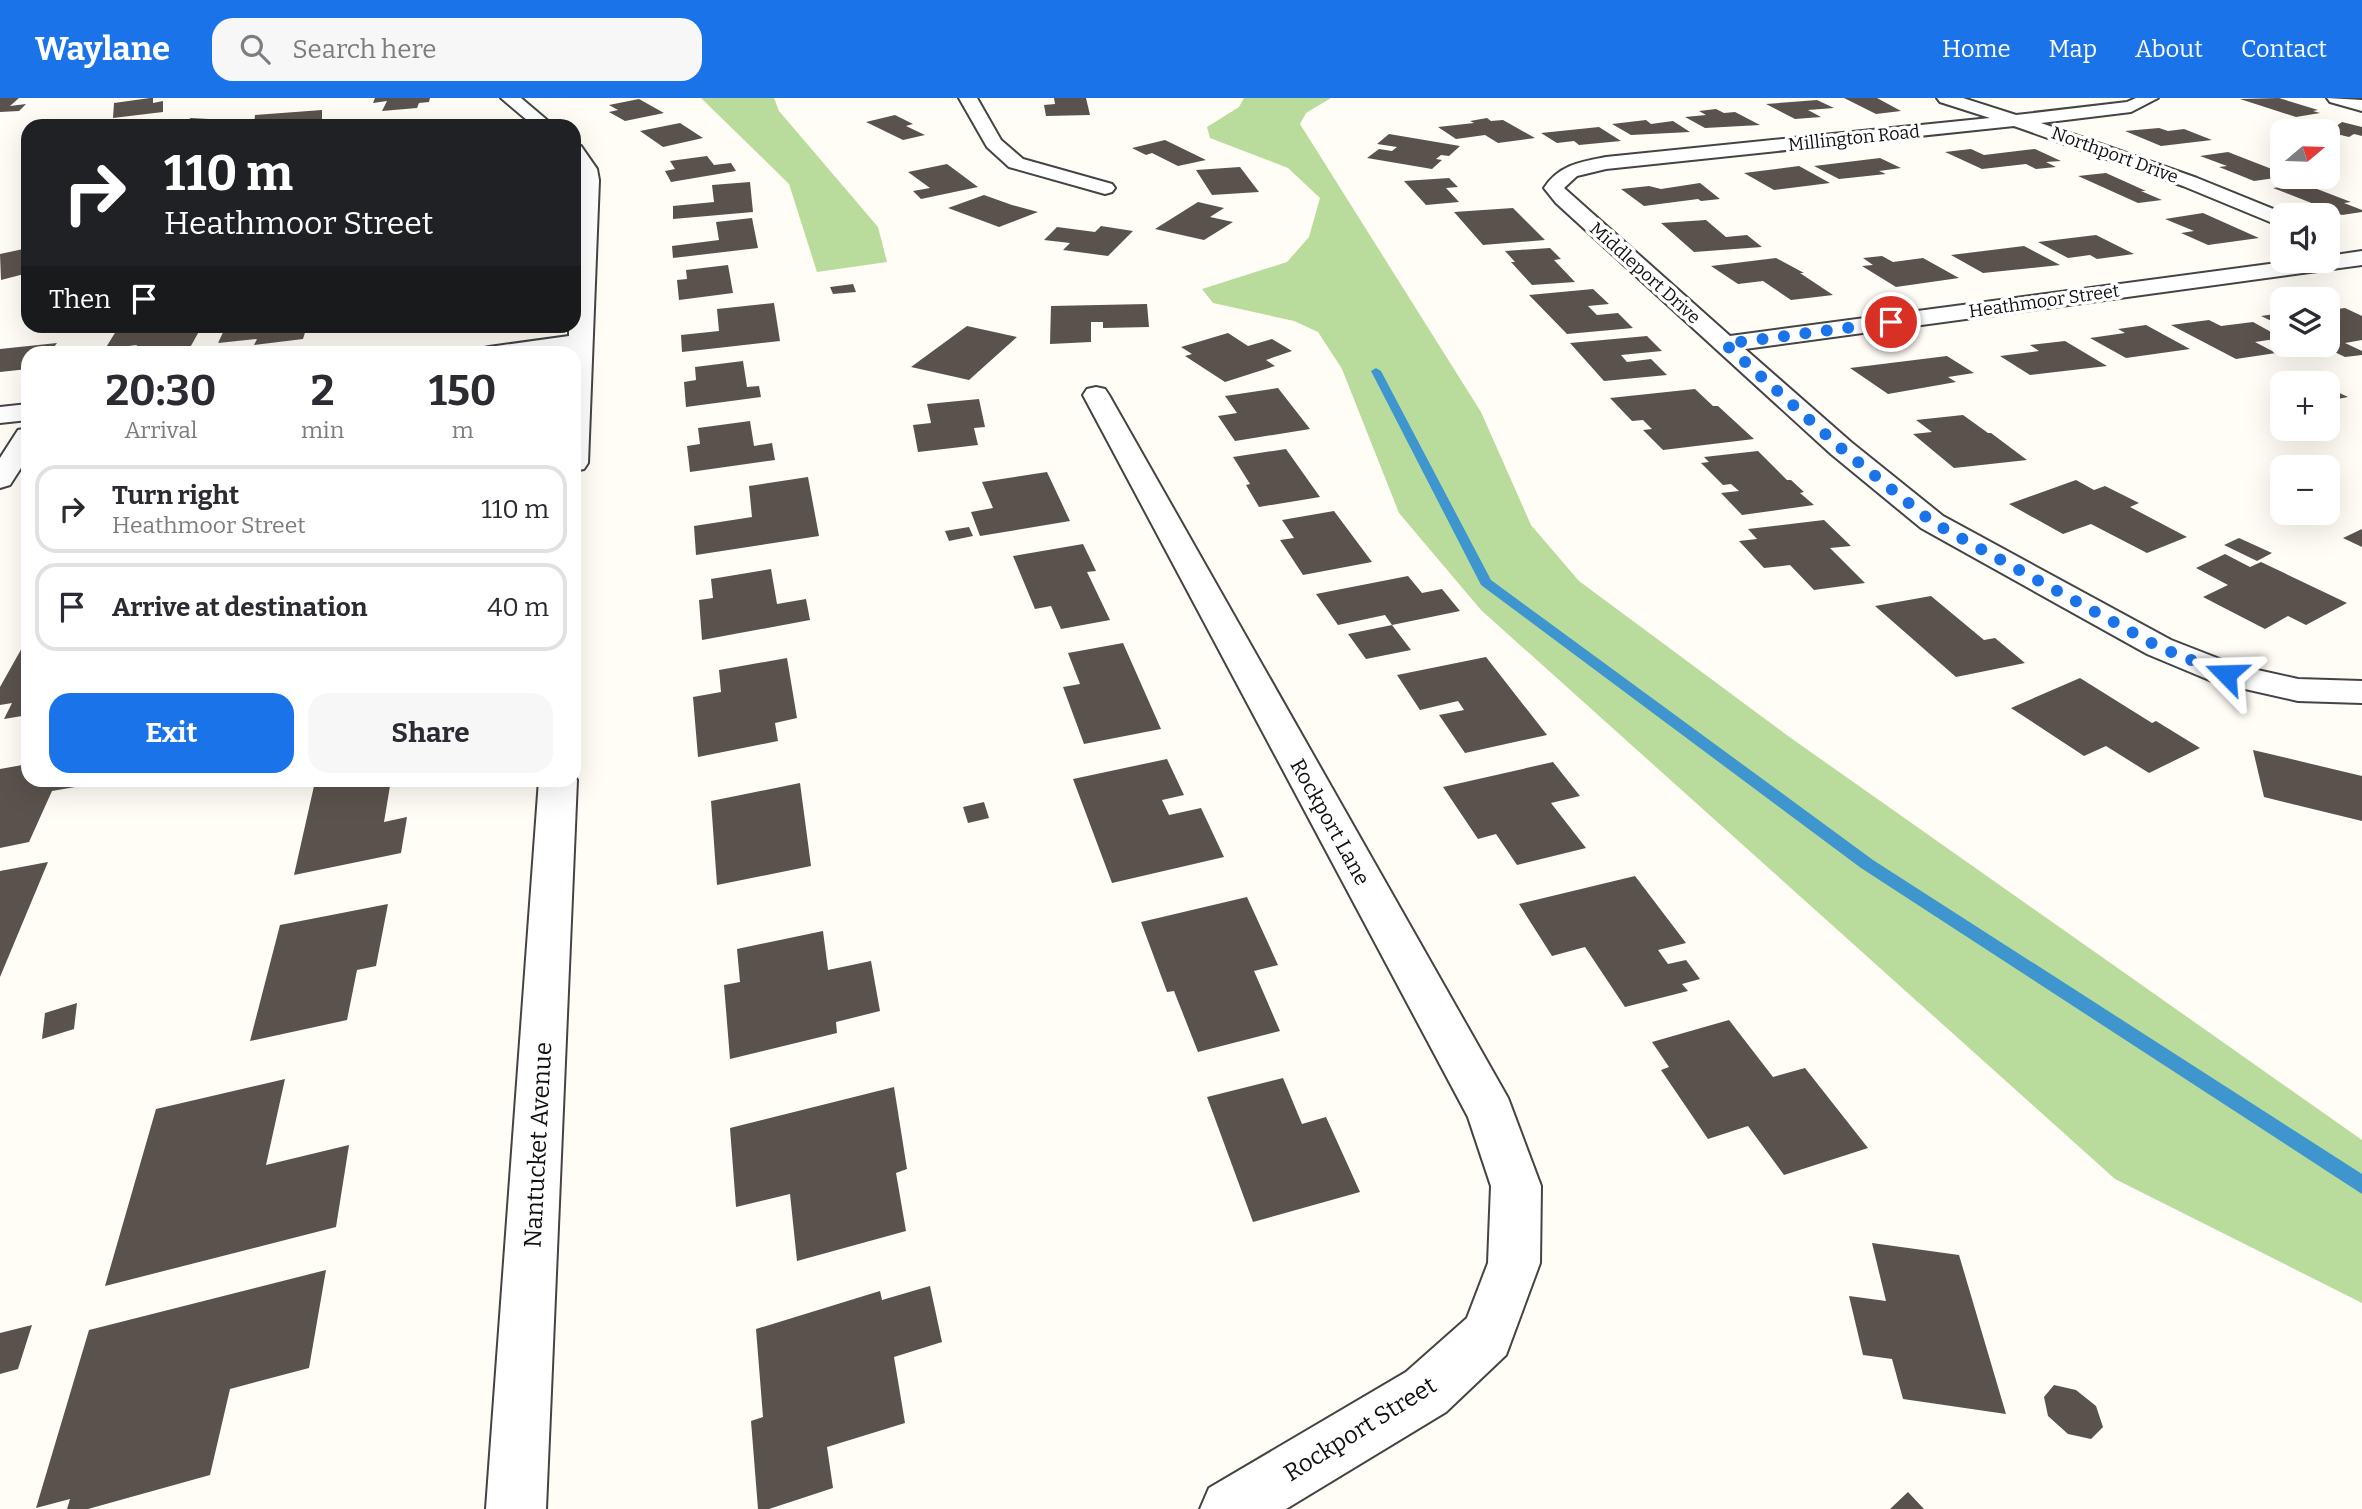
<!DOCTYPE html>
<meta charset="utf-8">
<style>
:root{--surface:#fff;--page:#f7f7f7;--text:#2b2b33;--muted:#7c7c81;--line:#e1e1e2;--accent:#1a73e8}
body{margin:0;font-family:Bitter,serif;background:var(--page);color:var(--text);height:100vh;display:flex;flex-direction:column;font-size:26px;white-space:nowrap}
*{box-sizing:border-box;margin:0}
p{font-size:23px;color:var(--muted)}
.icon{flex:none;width:38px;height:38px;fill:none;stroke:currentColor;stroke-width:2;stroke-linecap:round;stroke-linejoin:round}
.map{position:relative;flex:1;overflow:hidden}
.panel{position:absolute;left:21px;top:248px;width:560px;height:441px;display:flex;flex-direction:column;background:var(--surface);border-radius:21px;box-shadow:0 7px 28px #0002}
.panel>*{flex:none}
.hud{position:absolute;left:21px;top:21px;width:560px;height:214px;border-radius:21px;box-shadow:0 7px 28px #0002;background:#202124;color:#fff;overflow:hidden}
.needle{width:46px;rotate:71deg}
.buttons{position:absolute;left:2270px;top:21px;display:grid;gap:14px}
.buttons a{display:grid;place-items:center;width:70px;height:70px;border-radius:14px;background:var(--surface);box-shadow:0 7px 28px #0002;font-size:35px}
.pin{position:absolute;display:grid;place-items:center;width:60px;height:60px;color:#fff;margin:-30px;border:4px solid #fff;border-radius:50%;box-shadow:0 2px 7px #0007}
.me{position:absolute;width:77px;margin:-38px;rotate:292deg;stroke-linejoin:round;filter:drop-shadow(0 0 5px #0008)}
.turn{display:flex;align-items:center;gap:24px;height:147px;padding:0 28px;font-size:32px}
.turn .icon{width:91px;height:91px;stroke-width:2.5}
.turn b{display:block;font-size:49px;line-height:60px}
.then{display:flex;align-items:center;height:66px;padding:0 28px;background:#0003;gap:14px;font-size:26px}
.eta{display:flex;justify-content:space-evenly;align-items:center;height:119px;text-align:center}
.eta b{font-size:42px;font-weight:700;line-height:49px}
.action{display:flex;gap:14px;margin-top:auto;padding:14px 28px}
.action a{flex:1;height:80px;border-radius:21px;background:var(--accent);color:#fff;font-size:28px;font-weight:700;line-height:80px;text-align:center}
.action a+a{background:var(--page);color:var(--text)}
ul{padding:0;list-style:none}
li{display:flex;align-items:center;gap:21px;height:88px;margin:0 14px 10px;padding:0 14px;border:4px solid var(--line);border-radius:21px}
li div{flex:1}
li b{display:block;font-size:26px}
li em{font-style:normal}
header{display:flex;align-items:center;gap:42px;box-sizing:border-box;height:98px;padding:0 35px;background:var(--accent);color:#fff}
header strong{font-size:33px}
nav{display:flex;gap:38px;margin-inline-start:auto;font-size:24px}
.search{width:490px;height:63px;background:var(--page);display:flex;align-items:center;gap:18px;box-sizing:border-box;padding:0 24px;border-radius:21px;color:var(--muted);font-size:26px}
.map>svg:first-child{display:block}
.forest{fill:#b9dc9c}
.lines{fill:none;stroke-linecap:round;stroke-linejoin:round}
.stream{fill:#3f96cf;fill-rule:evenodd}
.building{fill:#5a524d}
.minor-casing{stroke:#444;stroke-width:4}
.minor{fill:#fff;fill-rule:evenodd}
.route{stroke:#1a73e8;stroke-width:12;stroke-dasharray:0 21.6}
.labels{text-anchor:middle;stroke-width:7;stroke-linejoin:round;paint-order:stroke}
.far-street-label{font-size:18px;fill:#111;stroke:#fff}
.street-label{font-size:21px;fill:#111;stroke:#fff}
.near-street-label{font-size:24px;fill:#111;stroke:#fff}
</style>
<header>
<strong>Waylane</strong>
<div class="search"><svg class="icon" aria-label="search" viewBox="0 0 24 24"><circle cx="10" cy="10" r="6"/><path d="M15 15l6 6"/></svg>Search here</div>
<nav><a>Home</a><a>Map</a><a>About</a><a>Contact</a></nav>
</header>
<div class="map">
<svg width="2362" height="1411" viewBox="0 0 2362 1411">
<rect width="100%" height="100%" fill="#fffdf5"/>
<path class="forest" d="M 701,0 L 774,0 L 779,13 L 878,129 L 887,164 L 817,174 L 789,86 Z
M 1244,0 L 1331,0 L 1306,15 L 1300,26 L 1481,314 L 1531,427 L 1579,483 L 1788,638 L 2362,1042 L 2362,1205 L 2115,1081 L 1481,512 L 1399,415 L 1342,271 L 1318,234 L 1294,223 L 1213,205 L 1202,191 L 1287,164 L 1309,139 L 1320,100 L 1288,70 L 1210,40 L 1207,29 L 1239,9 Z"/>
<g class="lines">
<path class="stream" d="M 1376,270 L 1381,273 L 1491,482 L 1873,762 L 2362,1076 L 2362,1096 L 1861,770 L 1481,487 L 1371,273 Z"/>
</g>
<path class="building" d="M 0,0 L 19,0 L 10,8 L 26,6 L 19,13 L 0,14 Z
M 150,0 L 153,0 L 153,5 L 163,3 L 163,14 L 113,20 L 114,5 Z
M 375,0 L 430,0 L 429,4 L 419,5 L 417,10 L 382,13 L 387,3 L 373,5 Z
M 1054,0 L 1086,0 L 1090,17 L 1046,18 L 1044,7 L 1055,6 Z
M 1844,0 L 1877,0 L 1901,13 L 1876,16 Z
M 2279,0 L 2318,12 L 2313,13 L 2320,15 L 2296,19 L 2240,1 Z
M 639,1 L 664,15 L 625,23 L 609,14 L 618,12 L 609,7 Z
M 1817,2 L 1834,10 L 1808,12 L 1821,19 L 1795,21 L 1766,6 Z
M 1716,11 L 1724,15 L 1735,14 L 1760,27 L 1705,30 L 1685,19 L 1706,17 L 1699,13 Z
M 322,12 L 322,21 L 289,25 L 289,28 L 254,28 L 255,17 Z
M 895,17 L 913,26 L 906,28 L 925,37 L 903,42 L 866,24 Z
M 191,20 L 226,22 L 213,28 L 154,28 L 166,22 L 185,23 Z
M 1487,20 L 1491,23 L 1503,22 L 1535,40 L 1498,45 L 1485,37 L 1456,41 L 1438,29 L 1474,25 L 1470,23 Z
M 450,22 L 448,28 L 406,28 L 406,26 Z
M 1646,22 L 1651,26 L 1673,23 L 1690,34 L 1631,37 L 1612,26 Z
M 2342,24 L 2362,29 L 2362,38 L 2354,36 L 2349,39 L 2328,34 Z
M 680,25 L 703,40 L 663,49 L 640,33 Z
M 1599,29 L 1621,43 L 1579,47 L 1574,43 L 1557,45 L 1541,35 Z
M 2159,30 L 2168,33 L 2184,31 L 2212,42 L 2161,48 L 2125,33 Z
M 1389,36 L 1460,48 L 1449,58 L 1441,57 L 1436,61 L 1442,62 L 1432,71 L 1367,60 L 1379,51 L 1392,53 L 1397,49 L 1377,46 Z
M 1165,42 L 1206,62 L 1178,68 L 1152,55 L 1146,57 L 1132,50 Z
M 1971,51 L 1984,57 L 2035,51 L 2061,63 L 2046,64 L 2056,69 L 2036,71 L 2026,66 L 1982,71 L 1945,54 Z
M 2228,54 L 2282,75 L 2282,79 L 2254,83 L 2219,69 L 2227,68 L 2200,58 Z
M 707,58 L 714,67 L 731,65 L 736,73 L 671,84 L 665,73 L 675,71 L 670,63 Z
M 1880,60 L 1901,70 L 1879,73 L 1886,76 L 1839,81 L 1814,68 Z
M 947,66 L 978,89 L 921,101 L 913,93 L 930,90 L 908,74 Z
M 1799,68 L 1830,85 L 1774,92 L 1744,75 Z
M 1240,69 L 1259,94 L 1212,97 L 1196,72 Z
M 2106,75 L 2146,93 L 2141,93 L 2162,102 L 2138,105 L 2078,78 Z
M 1449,80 L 1458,89 L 1446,90 L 1459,104 L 1426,107 L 1404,83 Z
M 750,84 L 753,114 L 673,121 L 673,108 L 714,104 L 712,87 Z
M 1700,85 L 1720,101 L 1701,103 L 1698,101 L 1644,108 L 1621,91 L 1649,88 L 1661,91 Z
M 2304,86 L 2351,104 L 2344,105 L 2362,112 L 2362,114 L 2342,117 L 2273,90 Z
M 984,97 L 1012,107 L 1038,114 L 999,129 L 948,110 Z
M 1198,104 L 1224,110 L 1210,119 L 1233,124 L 1204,142 L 1155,131 Z
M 1513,110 L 1545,142 L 1483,147 L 1454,114 Z
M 2203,115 L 2259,140 L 2208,147 L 2181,135 L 2194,133 L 2165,121 Z
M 752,120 L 758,150 L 673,160 L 672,148 L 719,142 L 716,124 Z
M 1706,122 L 1726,139 L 1747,137 L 1762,149 L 1694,154 L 1661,125 Z
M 1101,128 L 1133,133 L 1108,158 L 1063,152 L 1070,145 L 1044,142 L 1057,129 L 1095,134 Z
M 2096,137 L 2134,156 L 2097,161 L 2090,157 L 2068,160 L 2038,144 Z
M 2024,148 L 2060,167 L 1983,175 L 1951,157 Z
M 28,150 L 28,175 L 1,182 L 0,156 Z
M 1550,150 L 1561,161 L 1554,162 L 1575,184 L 1532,187 L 1511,164 L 1515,164 L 1505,153 Z
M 1882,158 L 1893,164 L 1923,160 L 1959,180 L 1896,189 L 1862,168 L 1873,167 L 1863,160 Z
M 1776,160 L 1804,175 L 1800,175 L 1833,197 L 1791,202 L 1763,183 L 1738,186 L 1711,168 Z
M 728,167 L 733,195 L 679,202 L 677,182 L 687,181 L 686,172 Z
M 853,186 L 856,194 L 833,196 L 830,189 Z
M 1593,191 L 1609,206 L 1588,208 L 1597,217 L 1618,215 L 1633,230 L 1567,236 L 1529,197 Z
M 774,205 L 780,243 L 682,254 L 681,237 L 719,233 L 717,211 Z
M 1147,206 L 1149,229 L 1103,230 L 1103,224 L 1091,224 L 1091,244 L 1050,246 L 1051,208 Z
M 2345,210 L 2362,218 L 2362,242 L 2345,245 L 2362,253 L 2362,257 L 2345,259 L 2320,247 L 2328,247 L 2328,212 Z
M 2282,215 L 2282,228 L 2261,218 Z
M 2209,222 L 2221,228 L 2253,224 L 2282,240 L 2255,244 L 2276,255 L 2236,261 L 2171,227 Z
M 2146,227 L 2190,251 L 2126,260 L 2090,240 L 2125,235 L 2118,231 Z
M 143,228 L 202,228 L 187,255 L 132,256 L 137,247 L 105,251 L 118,230 Z
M 226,228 L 307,228 L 303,241 L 254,247 L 257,241 L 218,245 Z
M 411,228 L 448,228 L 448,229 L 409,234 Z
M 967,228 L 1017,239 L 969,282 L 911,269 Z
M 1228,235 L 1248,248 L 1272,241 L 1292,253 L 1266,262 L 1275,268 L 1225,284 L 1185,258 L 1192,256 L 1181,249 Z
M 1647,238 L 1662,253 L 1621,257 L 1627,264 L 1651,261 L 1667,277 L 1604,283 L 1570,245 Z
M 2065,243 L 2107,268 L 2030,277 L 2000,258 L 2039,253 L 2030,247 Z
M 57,245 L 49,256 L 28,256 L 28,271 L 0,274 L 0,251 Z
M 1947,258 L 1974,275 L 1948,279 L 1956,284 L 1888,296 L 1850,270 Z
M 743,263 L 747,289 L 759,288 L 761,299 L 686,309 L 684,284 L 696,282 L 695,269 Z
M 1278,290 L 1310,331 L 1235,343 L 1218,318 L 1237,315 L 1225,298 Z
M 2328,290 L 2329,290 L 2348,299 L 2328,303 Z
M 1695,291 L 1713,308 L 1718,308 L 1754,341 L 1663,352 L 1643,332 L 1652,331 L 1643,322 L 1632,323 L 1610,300 Z
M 979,301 L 985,329 L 974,330 L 978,347 L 918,354 L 913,327 L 931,325 L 927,306 Z
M 1963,317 L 1988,335 L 1991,335 L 2027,362 L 1954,370 L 1913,336 L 1932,334 L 1916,322 Z
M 750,323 L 754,348 L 772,345 L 775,362 L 690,374 L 687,348 L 700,346 L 698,330 Z
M 1286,351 L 1320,399 L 1259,409 L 1246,387 L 1250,386 L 1233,359 Z
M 1758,353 L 1787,382 L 1791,382 L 1804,394 L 1800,395 L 1814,407 L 1742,417 L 1721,395 L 1739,393 L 1731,386 L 1723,387 L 1701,365 L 1709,364 L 1704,359 Z
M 1047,374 L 1070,423 L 980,438 L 971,414 L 993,410 L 982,384 Z
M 808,379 L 819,438 L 696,457 L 694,428 L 752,419 L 749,388 Z
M 2076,382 L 2094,392 L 2105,388 L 2139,405 L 2130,409 L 2187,439 L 2147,455 L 2091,426 L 2063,436 L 2009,406 Z
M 1334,413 L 1372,464 L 1303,477 L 1280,442 L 1294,440 L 1282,422 Z
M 1824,422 L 1851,448 L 1830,450 L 1865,485 L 1814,492 L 1790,467 L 1764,470 L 1739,443 L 1757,441 L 1748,431 Z
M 969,429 L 973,438 L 949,443 L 945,433 Z
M 2362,431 L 2362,449 L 2343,440 Z
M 2239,440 L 2272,455 L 2257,463 L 2224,447 Z
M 1083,446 L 1096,473 L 1087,474 L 1110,522 L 1061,531 L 1051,508 L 1035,511 L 1013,458 Z
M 2225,456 L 2250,469 L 2261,464 L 2347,505 L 2306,527 L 2288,518 L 2265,531 L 2203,499 L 2228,487 L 2196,470 Z
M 771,471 L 777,506 L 806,501 L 810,522 L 702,542 L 699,502 L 713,500 L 711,481 Z
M 1408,478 L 1422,495 L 1442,491 L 1460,513 L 1392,527 L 1411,552 L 1366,561 L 1348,536 L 1392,527 L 1385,517 L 1338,527 L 1316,496 Z
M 1931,498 L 1984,542 L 1995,540 L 2025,565 L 1956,579 L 1875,508 Z
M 1123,545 L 1161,631 L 1084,646 L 1063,589 L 1080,586 L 1068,555 Z
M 28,547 L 28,617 L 4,621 L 12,605 L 0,607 L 0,589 L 23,548 Z
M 1486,559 L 1547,637 L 1465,655 L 1439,617 L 1464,612 L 1458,603 L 1420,612 L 1397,577 Z
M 787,560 L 797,620 L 775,625 L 778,643 L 698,659 L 693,599 L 721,594 L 719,572 Z
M 2080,580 L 2152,625 L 2156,623 L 2200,650 L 2149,675 L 2106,648 L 2084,658 L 2011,610 Z
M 2253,652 L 2362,678 L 2362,723 L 2264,699 Z
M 1167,661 L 1184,697 L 1162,702 L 1169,717 L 1201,710 L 1224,759 L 1112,785 L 1073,681 Z
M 1553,664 L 1580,698 L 1551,705 L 1586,750 L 1517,767 L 1496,736 L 1478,741 L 1443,689 Z
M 28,666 L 28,682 L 83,682 L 81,688 L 52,693 L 29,744 L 0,750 L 0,671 Z
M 344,682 L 391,682 L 384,724 L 407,719 L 401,755 L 294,777 L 314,688 Z
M 800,685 L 811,768 L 717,787 L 711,703 Z
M 984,704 L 989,720 L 968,725 L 963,709 Z
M 48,764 L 0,879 L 0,773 Z
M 1635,778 L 1686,845 L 1658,852 L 1668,866 L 1686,862 L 1700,881 L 1682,886 L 1688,893 L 1625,909 L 1585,849 L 1552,858 L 1519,806 Z
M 1247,799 L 1278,867 L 1254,873 L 1280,933 L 1198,954 L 1174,893 L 1167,894 L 1141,824 Z
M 388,806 L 376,868 L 357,872 L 347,922 L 250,943 L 280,827 Z
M 823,833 L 828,872 L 871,863 L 880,913 L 836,924 L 837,935 L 730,961 L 724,887 L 740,884 L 737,851 Z
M 77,905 L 74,931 L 42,941 L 45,915 Z
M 1729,922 L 1773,979 L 1805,970 L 1868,1050 L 1784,1077 L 1748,1028 L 1708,1041 L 1661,972 L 1669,969 L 1652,944 Z
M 1283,980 L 1302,1026 L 1326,1019 L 1360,1094 L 1253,1124 L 1207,999 Z
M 285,981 L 266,1067 L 349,1047 L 336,1129 L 105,1188 L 156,1011 Z
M 894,989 L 907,1071 L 896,1075 L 906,1133 L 797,1163 L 790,1096 L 736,1109 L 730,1030 Z
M 1872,1145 L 1959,1157 L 2006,1316 L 1903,1301 L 1892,1261 L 1863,1257 L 1849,1198 L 1886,1203 Z
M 326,1172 L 309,1270 L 230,1291 L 210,1377 L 88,1411 L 67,1411 L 70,1401 L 36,1410 L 89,1232 Z
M 930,1188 L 942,1244 L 894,1259 L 905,1325 L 827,1349 L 833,1390 L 769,1411 L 758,1411 L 751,1323 L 763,1319 L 756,1231 L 880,1193 L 882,1202 Z
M 32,1227 L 18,1271 L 0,1276 L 0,1235 Z
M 2054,1287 L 2076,1292 L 2096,1308 L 2103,1329 L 2091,1341 L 2068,1336 L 2048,1318 L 2044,1299 Z
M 1908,1394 L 1924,1411 L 1890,1411 Z"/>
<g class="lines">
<g class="minor-casing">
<path id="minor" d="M 501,0 L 521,0 L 554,28 L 534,28 Z
M 959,0 L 977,0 L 1001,42 L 1023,61 L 1112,86 L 1115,90 L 1112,94 L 1105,96 L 1009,69 L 987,49 Z
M 1937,0 L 1963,0 L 2016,17 L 2127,4 L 2136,0 L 2158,0 L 2131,14 L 2041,25 L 2197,80 L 2288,117 L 2282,117 L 2282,128 L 2275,126 L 2183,88 L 2014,28 L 1606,71 L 1577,78 L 1564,90 L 1730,238 L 2292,163 L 2328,163 L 2328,158 L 2362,153 L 2362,167 L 1745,251 L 1851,344 L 1943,418 L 2171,542 L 2235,567 L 2298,581 L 2362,583 L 2362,605 L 2298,603 L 2214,584 L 2147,556 L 1921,430 L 1831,356 L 1556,105 L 1544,90 C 1559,67 1580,64 1606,59 L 1990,20 L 1940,4 Z
M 2327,0 L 2362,2 L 2362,13 L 2330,4 Z
M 574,46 L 581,48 L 597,71 L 599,82 L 588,365 L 584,371 L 574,373 L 574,256 L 567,256 L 568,253 L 477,256 L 480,251 L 489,249 L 569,238 L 569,228 L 574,228 L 574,159 L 579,82 L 574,66 Z
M 1096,289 L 1105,291 L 1109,297 L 1508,1000 L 1541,1088 L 1540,1165 L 1506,1257 L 1446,1314 L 1286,1411 L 1200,1411 L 1209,1390 L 1406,1274 L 1467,1220 L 1488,1165 L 1491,1088 L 1468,1019 L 1083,297 L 1087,291 Z
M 28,306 L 28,322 L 0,325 L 0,309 Z
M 28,330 L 28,359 L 10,387 L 0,390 L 0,360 L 18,332 Z
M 574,677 L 577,682 L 546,1411 L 486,1411 L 539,682 L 574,682 Z"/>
</g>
<use href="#minor" class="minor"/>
</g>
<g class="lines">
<path class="route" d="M 1891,224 L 1725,246 L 1842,351 L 1932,424 L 2159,549 L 2226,576"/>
</g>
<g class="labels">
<g class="far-street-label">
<text transform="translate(1854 40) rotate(-6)" y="6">Millington Road</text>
<text transform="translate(2115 57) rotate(20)" y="6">Northport Drive</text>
<text transform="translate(1645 175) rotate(42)" y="6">Middleport Drive</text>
<text transform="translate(2044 203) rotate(-8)" y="6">Heathmoor Street</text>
</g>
<g class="street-label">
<text transform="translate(1330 724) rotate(61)" y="7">Rockport Lane</text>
</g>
<g class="near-street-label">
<text transform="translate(538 1047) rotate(-87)" y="8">Nantucket Avenue</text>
<text transform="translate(1360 1331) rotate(-32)" y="8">Rockport Street</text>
</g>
</g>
</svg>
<div class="buttons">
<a><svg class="needle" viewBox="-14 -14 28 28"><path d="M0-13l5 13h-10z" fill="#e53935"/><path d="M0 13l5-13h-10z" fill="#7c7c81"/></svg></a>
<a><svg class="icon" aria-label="sound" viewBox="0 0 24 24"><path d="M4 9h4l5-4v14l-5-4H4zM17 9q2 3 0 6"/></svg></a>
<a><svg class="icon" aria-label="layers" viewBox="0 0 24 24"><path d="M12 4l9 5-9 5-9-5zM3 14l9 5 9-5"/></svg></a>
<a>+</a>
<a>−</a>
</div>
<div class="pin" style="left:1891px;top:224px;background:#d93025"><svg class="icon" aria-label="arrive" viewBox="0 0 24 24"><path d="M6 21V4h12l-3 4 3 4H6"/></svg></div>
<svg class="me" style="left:2226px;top:576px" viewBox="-20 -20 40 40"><path d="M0-17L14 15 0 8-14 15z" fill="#1a73e8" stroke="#fff" stroke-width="4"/></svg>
<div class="hud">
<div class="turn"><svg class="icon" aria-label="right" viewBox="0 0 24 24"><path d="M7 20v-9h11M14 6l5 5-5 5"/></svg><div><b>110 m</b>Heathmoor Street</div></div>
<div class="then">Then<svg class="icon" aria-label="arrive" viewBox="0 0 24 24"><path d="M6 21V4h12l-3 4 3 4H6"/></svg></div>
</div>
<section class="panel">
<div class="eta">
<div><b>20:30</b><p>Arrival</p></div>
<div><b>2</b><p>min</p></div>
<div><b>150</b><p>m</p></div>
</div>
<ul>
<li><svg class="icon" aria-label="right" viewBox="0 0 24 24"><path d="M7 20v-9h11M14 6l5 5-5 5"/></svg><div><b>Turn right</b><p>Heathmoor Street</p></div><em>110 m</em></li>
<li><svg class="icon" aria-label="arrive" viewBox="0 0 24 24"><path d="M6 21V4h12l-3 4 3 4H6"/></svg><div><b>Arrive at destination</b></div><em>40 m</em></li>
</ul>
<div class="action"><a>Exit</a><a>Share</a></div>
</section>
</div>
